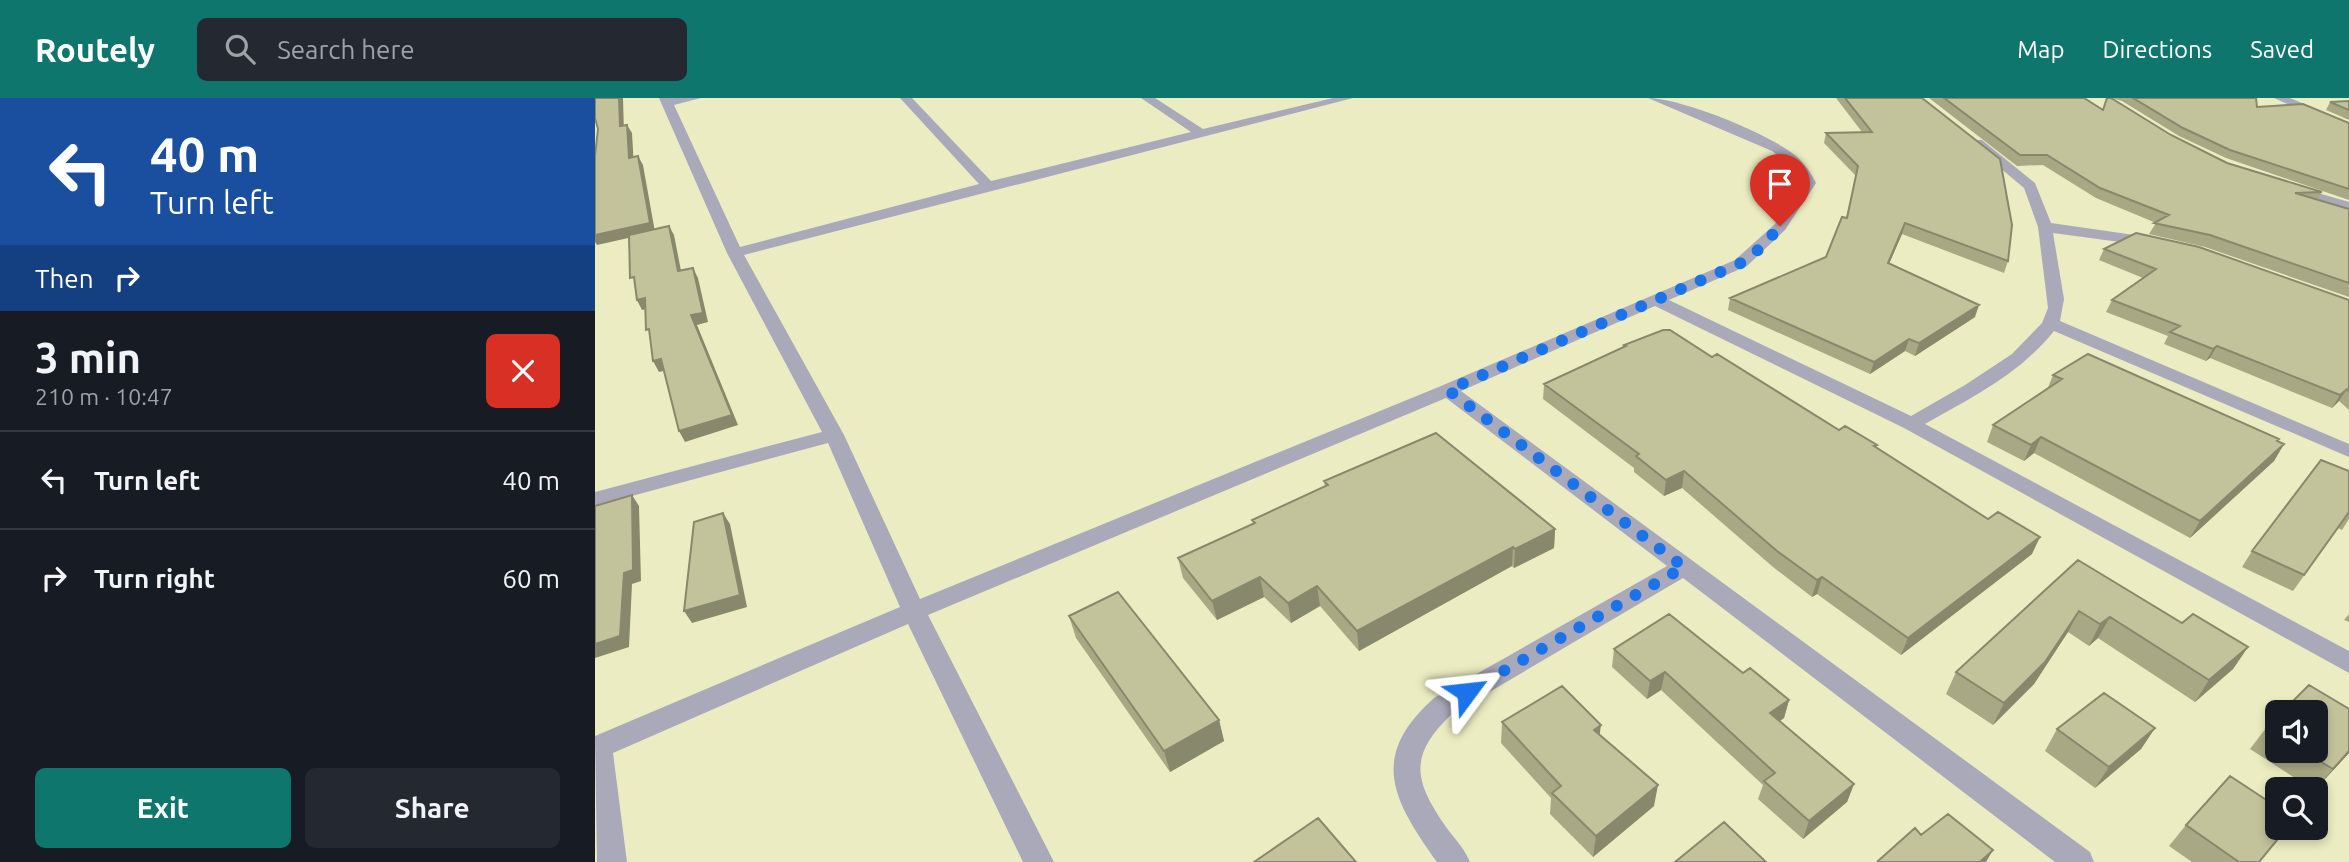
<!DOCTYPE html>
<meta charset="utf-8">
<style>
:root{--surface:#171b24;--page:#242831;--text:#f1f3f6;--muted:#9ea1a6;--line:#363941;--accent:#0f766e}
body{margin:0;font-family:Ubuntu,sans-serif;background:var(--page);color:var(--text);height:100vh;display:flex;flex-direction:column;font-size:26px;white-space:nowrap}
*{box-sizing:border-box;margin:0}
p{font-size:23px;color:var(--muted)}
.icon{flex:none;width:38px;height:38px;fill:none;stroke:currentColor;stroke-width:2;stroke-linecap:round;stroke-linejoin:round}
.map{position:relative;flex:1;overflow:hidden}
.details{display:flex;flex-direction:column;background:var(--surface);width:595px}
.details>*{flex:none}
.guide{background:#1a4fa0;color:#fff;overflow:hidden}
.buttons{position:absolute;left:1670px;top:602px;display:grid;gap:14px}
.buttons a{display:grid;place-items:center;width:63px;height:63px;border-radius:10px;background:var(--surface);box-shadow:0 4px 10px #0003;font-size:35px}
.pin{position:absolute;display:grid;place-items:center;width:60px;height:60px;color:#fff;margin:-72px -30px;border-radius:50% 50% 50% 0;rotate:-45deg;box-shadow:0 0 7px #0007}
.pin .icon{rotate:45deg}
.me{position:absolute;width:77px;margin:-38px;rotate:60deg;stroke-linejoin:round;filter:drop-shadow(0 0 5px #0008)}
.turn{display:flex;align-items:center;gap:24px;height:147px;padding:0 35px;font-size:32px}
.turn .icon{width:91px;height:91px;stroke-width:2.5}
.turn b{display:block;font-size:49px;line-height:60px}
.then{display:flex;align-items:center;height:66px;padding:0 35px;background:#0003;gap:14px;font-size:26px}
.round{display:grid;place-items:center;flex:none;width:74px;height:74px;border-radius:10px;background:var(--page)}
.headline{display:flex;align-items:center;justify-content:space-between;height:119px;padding:0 35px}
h1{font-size:42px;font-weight:700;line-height:52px}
.action{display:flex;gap:14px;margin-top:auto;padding:14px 35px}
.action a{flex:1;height:80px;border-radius:10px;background:var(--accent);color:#fff;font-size:28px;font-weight:700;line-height:80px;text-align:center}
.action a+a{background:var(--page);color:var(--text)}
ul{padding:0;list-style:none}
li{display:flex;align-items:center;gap:21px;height:98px;padding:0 35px;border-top:2px solid var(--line)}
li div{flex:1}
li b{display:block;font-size:26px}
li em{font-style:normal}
header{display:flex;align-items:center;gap:42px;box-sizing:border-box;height:98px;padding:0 35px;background:var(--accent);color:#fff}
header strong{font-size:33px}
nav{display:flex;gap:38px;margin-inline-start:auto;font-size:24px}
.search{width:490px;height:63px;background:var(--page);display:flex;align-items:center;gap:18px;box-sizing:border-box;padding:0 24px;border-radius:10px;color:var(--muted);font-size:26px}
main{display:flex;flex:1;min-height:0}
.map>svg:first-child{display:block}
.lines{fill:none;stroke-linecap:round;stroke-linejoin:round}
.minor{fill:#aaa9ba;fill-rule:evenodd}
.wall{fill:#a8a885}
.shaded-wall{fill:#88886c}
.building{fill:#c3c39b;stroke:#88886c;stroke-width:2}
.route{stroke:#1a73e8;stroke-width:12;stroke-dasharray:0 21.6}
</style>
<header>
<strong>Routely</strong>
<div class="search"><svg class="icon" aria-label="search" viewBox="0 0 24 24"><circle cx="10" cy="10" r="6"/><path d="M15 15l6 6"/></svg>Search here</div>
<nav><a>Map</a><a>Directions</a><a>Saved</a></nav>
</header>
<main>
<section class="details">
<div class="guide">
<div class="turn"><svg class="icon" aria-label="left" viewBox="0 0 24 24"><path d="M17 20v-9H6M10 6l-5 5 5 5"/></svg><div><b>40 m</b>Turn left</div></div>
<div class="then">Then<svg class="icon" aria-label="right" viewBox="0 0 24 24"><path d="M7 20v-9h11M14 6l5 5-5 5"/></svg></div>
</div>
<div class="headline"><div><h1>3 min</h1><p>210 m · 10:47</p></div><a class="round" style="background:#d93025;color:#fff"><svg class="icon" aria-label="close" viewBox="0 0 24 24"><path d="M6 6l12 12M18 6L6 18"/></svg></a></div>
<ul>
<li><svg class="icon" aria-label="left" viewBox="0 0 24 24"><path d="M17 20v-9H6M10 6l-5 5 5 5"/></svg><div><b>Turn left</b></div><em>40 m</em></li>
<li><svg class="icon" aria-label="right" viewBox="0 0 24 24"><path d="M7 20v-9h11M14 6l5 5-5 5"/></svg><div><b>Turn right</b></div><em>60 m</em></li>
</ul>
<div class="action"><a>Exit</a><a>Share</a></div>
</section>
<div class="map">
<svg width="1754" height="764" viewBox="0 0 1754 764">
<rect width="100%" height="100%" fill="#ececc2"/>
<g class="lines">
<path class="minor" d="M 64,0 L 106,0 L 79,7 L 145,149 L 384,86 L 305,0 L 317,0 L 396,83 L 596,34 L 546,0 L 560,0 L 608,31 L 738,0 L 758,0 L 149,157 L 249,337 L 325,501 L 846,288 L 1140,162 L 1180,126 L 1207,85 L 1196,67 L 1177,53 L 1053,0 C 1086,0 1175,36 1201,58 C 1210,66 1216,75 1221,85 L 1190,132 L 1152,168 L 1074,202 L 1316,318 L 1370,287 L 1417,256 L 1447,225 L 1453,210 L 1443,129 L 1429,90 L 1379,48 L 1379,42 L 1387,42 L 1440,85 L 1456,125 L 1567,141 L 1570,144 L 1562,149 L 1458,135 L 1469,201 L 1465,223 L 1754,346 L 1754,359 L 1459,233 C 1426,275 1376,300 1330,326 L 1754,553 L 1754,575 L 1309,330 L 1060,208 L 866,293 L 1495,754 L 1499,764 L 1460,764 L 1088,480 L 857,616 C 811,659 820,685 854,733 C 862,743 870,752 875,764 L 842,764 C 798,702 773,659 839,600 L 1072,468 L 851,300 L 333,517 L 459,764 L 428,764 L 313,526 L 18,655 L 32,764 L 2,764 L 0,638 L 305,509 L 233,345 L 0,408 L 0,394 L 227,334 L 132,155 Z
M 1679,0 L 1695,0 L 1754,25 L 1754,33 Z
M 1699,88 L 1754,104 L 1754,112 L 1694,95 L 1692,92 Z"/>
</g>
<path class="wall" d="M 1241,0 L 1327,0 L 1413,163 L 1409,175 L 1307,136 L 1294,166 L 1380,219 L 1320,258 L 1310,253 L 1275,276 L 1133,212 L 1135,200 L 1231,159 L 1251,120 L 1261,78 L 1229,45 L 1231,35 L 1267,34 Z
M 1334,0 L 1489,0 L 1508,12 L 1576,37 L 1632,65 L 1727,94 L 1722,102 L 1754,111 L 1754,199 L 1610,149 L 1554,136 L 1561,125 L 1501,100 L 1448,67 L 1422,68 Z
M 1517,0 L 1661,0 L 1662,9 L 1754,25 L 1754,102 L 1631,60 L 1584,38 L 1527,3 Z
M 1754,3 L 1754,22 L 1731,12 L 1735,4 Z
M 1509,151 L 1754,202 L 1754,312 L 1744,303 L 1737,310 L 1615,260 L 1611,263 L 1569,246 L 1573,238 L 1511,214 L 1517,202 L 1548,180 L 1504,162 Z
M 1029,247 L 1117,259 L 1244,332 L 1282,347 L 1281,350 L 1437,456 L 1306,557 L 1222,496 L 1217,499 L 1178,469 L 1087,390 L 1069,398 L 1039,374 L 1039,370 L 948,301 L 949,286 L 1029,249 Z
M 1458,277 L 1683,344 L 1689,346 L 1679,363 L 1595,440 L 1439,355 L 1429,363 L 1392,344 L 1398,327 L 1452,292 Z
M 1754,373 L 1754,421 L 1747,432 L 1743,430 L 1698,493 L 1647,469 L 1657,453 Z
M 729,383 L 960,431 L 959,450 L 919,470 L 917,468 L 764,553 L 725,508 L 696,525 L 669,499 L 622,522 L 588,480 L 583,460 L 658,426 L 657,422 L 730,389 Z
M 1483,462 L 1587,525 L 1653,549 L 1638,571 L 1600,604 L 1503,540 L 1494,548 L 1473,534 L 1439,586 L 1398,627 L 1351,596 L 1361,574 Z
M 1754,516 L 1754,524 L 1749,522 Z
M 474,518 L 624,622 L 629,643 L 575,674 L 481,540 Z
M 1019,551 L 1148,575 L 1194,602 L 1189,620 L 1185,623 L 1259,686 L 1252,704 L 1208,741 L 1163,701 L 1168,687 L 1066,592 L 1052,601 L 1017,569 Z
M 1754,611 L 1754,655 L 1720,692 L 1717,691 L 1655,651 L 1671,630 L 1682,619 L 1682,653 L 1720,653 Z
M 907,624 L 1005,637 L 1059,708 L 998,759 L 955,716 L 956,700 L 906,645 Z
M 1560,630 L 1546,651 L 1500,690 L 1450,653 L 1462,631 Z
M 1591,727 L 1664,764 L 1597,764 L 1574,748 Z"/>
<path class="shaded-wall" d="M 24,0 L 28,0 L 29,36 L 25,28 Z
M 32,27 L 37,35 L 39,69 L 34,60 Z
M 43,58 L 48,67 L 60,134 L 2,147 L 0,144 L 0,137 Z
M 1310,125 L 1307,136 L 1289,177 L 1293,165 Z
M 74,128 L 79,137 L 88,183 L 83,173 Z
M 98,170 L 103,180 L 113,224 L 102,227 L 143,327 L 90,344 L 84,333 L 96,217 Z
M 50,200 L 56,210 L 47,212 L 42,202 Z
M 1384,207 L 1380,219 L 1320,258 L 1324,245 Z
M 1314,241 L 1310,253 L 1275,276 L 1279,264 Z
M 1622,248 L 1615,260 L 1611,263 L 1618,251 Z
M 66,261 L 72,272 L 64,274 L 58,263 Z
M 1752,291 L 1744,303 L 1737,310 L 1745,297 Z
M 1446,339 L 1439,355 L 1429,363 L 1436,347 Z
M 1689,346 L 1679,363 L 1595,440 L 1605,423 Z
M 1089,373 L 1087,390 L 1069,398 L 1071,382 Z
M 37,397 L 44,408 L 46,483 L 37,486 L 34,549 L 0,560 L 0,546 Z
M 128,415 L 135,426 L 152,509 L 97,525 L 89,513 Z
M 960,431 L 959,450 L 919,470 L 920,451 Z
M 1445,439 L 1437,456 L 1306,557 L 1313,540 Z
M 918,449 L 917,468 L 764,553 L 762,533 Z
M 665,479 L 669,499 L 622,522 L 617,503 Z
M 1227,479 L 1222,496 L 1217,499 L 1222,482 Z
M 722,488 L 725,508 L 696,525 L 693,505 Z
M 1484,513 L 1473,534 L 1439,586 L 1398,627 L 1409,605 Z
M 1515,519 L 1503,540 L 1494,548 L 1505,526 Z
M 1653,549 L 1638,571 L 1600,604 L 1614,582 Z
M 1070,574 L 1066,592 L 1052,601 L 1055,583 Z
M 1194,602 L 1189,620 L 1170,633 L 1175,615 Z
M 624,622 L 629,643 L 575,674 L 569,653 Z
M 1006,627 L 1003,649 L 999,632 Z
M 1560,630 L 1546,651 L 1500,690 L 1514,669 Z
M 1754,653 L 1754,655 L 1720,692 L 1738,671 Z
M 1259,686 L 1252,704 L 1208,741 L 1214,723 Z
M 1063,687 L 1059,708 L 998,759 L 1001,738 Z
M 1398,752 L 1391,764 L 1385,764 Z"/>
<path class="building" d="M 0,0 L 24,0 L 25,28 L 32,27 L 34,60 L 43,58 L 55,125 L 0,137 L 0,58 L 3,31 L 0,20 Z
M 1250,0 L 1327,0 L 1405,61 L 1417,127 L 1413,163 L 1310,125 L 1293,165 L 1384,207 L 1324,245 L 1314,241 L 1279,264 L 1135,200 L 1231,159 L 1247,119 L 1252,120 L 1263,68 L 1231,35 L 1277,34 Z
M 1349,0 L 1489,0 L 1508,12 L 1512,0 L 1516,0 L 1576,37 L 1632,65 L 1727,94 L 1700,95 L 1754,111 L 1754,185 L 1615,137 L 1559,125 L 1574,117 L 1505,90 L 1452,57 L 1425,57 Z
M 1538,0 L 1661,0 L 1662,9 L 1708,6 L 1754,25 L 1754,91 L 1635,52 L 1588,30 Z
M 1754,3 L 1754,12 L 1735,4 Z
M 74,128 L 83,173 L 98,170 L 108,215 L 96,217 L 137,317 L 84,333 L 66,261 L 58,263 L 54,231 L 51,232 L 50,200 L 42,202 L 39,179 L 35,180 L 34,137 Z
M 1541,135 L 1604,149 L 1754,202 L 1754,293 L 1752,291 L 1745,297 L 1622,248 L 1618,251 L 1575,234 L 1585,228 L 1517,202 L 1561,171 L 1509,151 Z
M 1068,232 L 1075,232 L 1117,259 L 1122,256 L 1244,332 L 1250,328 L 1282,347 L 1279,348 L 1393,421 L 1403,414 L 1445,439 L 1313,540 L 1227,479 L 1222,482 L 1182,453 L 1089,373 L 1071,382 L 1041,358 L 1044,356 L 949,286 L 1031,248 L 1029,247 Z
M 1493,256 L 1684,341 L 1682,343 L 1689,346 L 1605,423 L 1446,339 L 1436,347 L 1398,327 L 1467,281 L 1458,277 Z
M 841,335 L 960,431 L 920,451 L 918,449 L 762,533 L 722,488 L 693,505 L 665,479 L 617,503 L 583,460 L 660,425 L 657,422 L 733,387 L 729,383 Z
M 1726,362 L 1754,373 L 1754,414 L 1709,477 L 1657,453 Z
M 37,397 L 38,472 L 29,475 L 25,538 L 0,546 L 0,408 Z
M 128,415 L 145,497 L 89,513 L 99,424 Z
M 1483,462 L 1587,525 L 1598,516 L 1653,549 L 1614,582 L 1515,519 L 1505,526 L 1484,513 L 1450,564 L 1409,605 L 1361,574 Z
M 523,494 L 624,622 L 569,653 L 474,518 Z
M 1074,516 L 1148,575 L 1155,570 L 1194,602 L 1175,615 L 1259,686 L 1214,723 L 1169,683 L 1180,675 L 1070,574 L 1055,583 L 1019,551 Z
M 1714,587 L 1754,611 L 1754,653 L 1738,671 L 1708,653 L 1720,653 L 1720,614 L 1687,614 Z
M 967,588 L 1006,627 L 999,632 L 1063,687 L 1001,738 L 957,695 L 966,688 L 907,624 Z
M 1509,595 L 1560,630 L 1514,669 L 1462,631 Z
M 1682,619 L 1682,636 L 1671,630 Z
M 1635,678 L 1682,709 L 1682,730 L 1692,730 L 1664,764 L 1644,764 L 1591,727 Z
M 1353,716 L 1398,752 L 1385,764 L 1285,764 L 1283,763 L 1320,730 L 1326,737 Z
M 723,720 L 761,764 L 659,764 Z
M 1129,724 L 1171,764 L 1080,764 Z"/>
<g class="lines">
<path class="route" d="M 872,594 L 1089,469 L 853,292 L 1146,165 L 1167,149 L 1185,128"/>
</g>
</svg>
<div class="buttons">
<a><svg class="icon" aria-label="sound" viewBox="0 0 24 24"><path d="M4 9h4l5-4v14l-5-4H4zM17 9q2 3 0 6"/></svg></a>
<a><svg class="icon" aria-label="search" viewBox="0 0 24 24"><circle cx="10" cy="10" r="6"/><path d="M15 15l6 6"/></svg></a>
</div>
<div class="pin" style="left:1185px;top:128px;background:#d93025"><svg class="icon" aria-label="arrive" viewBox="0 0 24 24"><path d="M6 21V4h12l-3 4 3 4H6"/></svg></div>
<svg class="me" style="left:872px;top:594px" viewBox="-20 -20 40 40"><path d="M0-17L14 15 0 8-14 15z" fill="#1a73e8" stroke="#fff" stroke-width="4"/></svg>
</div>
</main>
